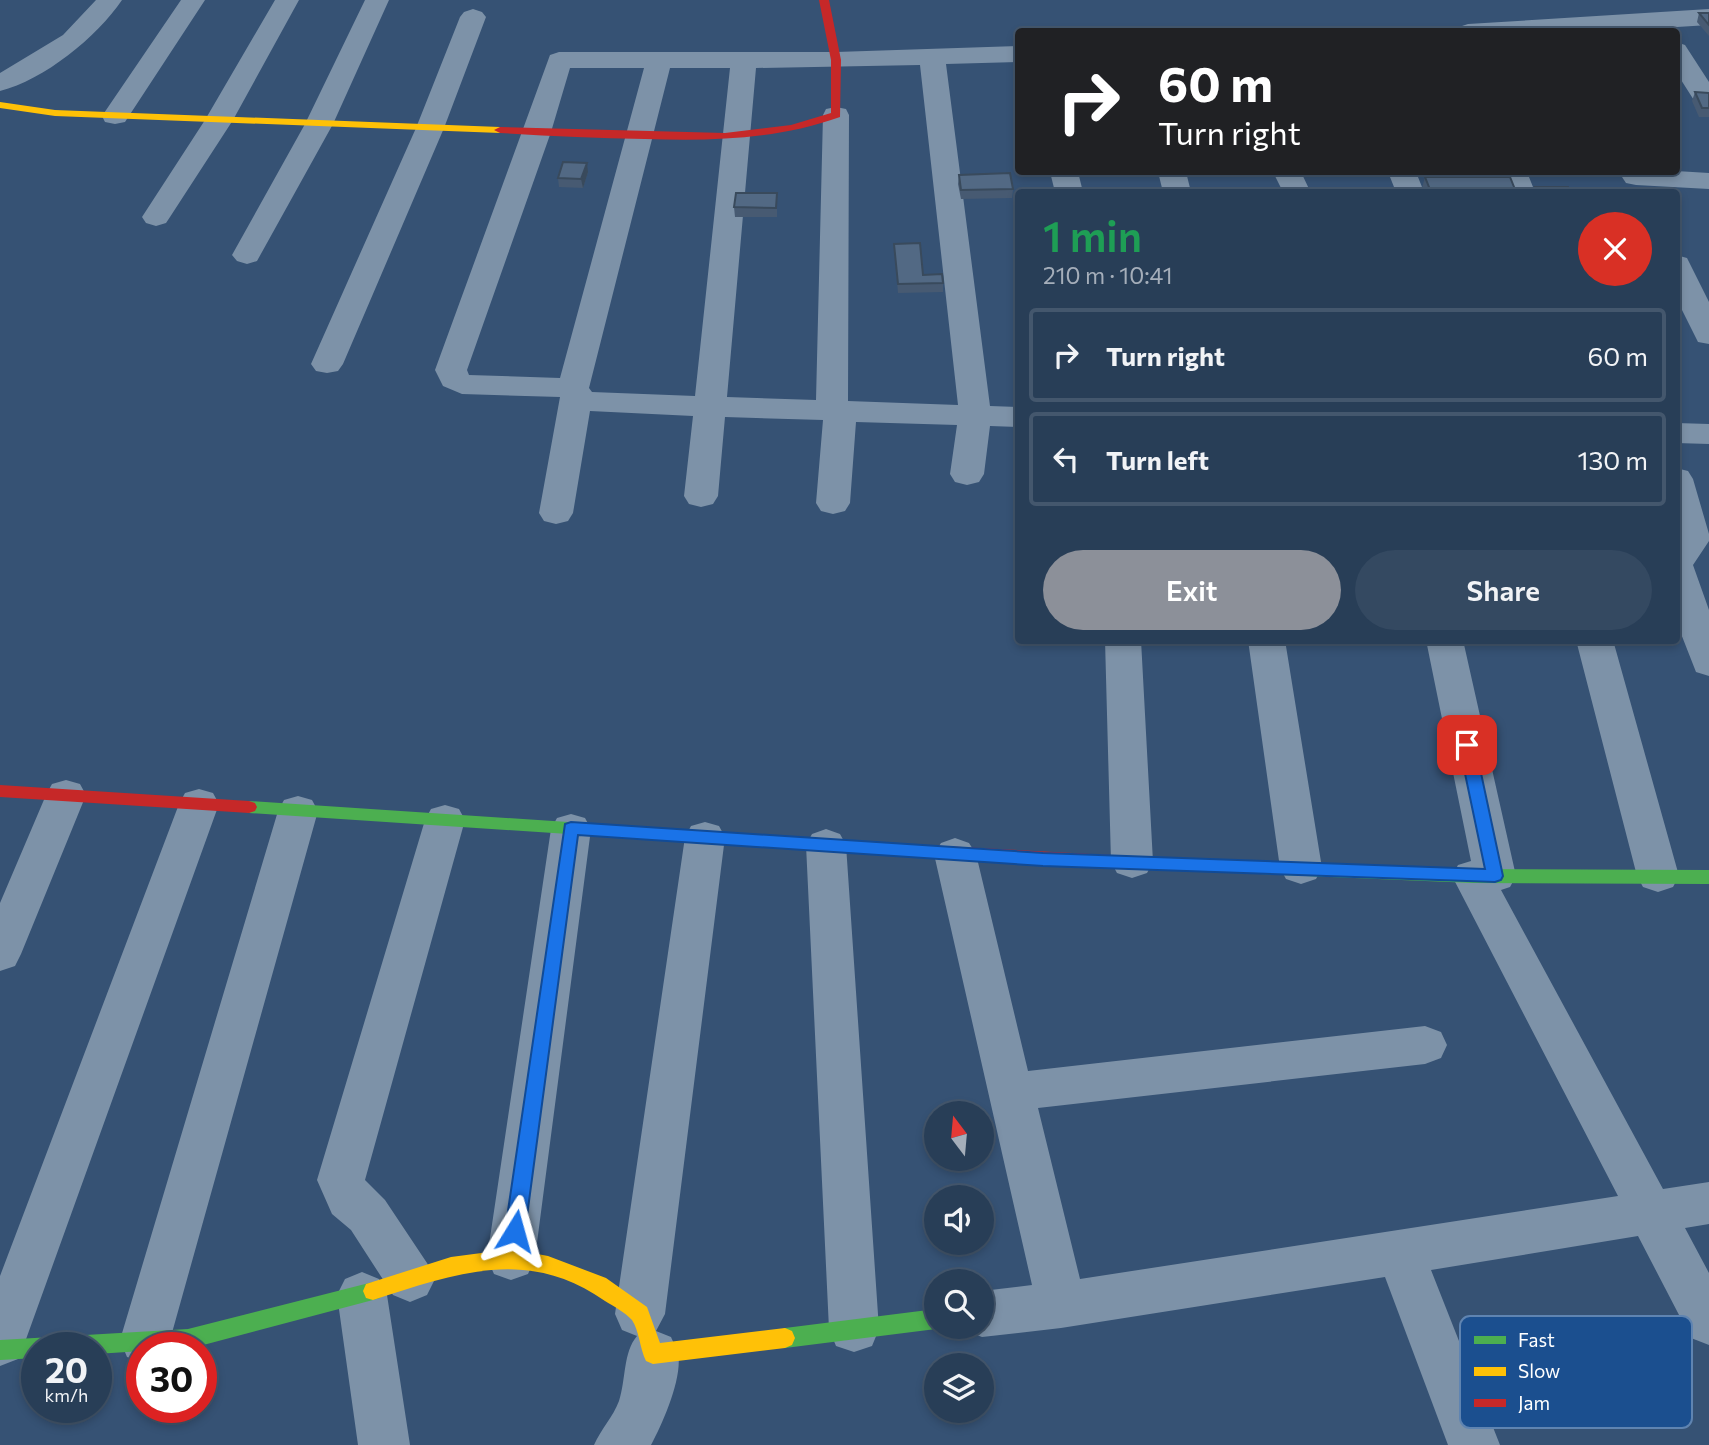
<!DOCTYPE html>
<meta charset="utf-8">
<style>
:root{--surface:#283e57;--page:#344961;--text:#f1f3f6;--muted:#a5aeba;--line:#44576d;--accent:#8c9099}
body{margin:0;font-family:Commissioner,sans-serif;background:var(--page);color:var(--text);height:100vh;display:flex;flex-direction:column;font-size:26px;white-space:nowrap}
*{box-sizing:border-box;margin:0}
p{font-size:23px;color:var(--muted)}
.icon{flex:none;width:38px;height:38px;fill:none;stroke:currentColor;stroke-width:2;stroke-linecap:round;stroke-linejoin:round}
.map{position:relative;flex:1;overflow:hidden}
.side{position:absolute;left:1015px;top:189px;width:665px;height:455px;display:flex;flex-direction:column;background:var(--surface);border-radius:7px;box-shadow:0 4px 10px #0003,0 0 0 2px var(--line)}
.side>*{flex:none}
.top-card{position:absolute;left:1015px;top:28px;width:665px;height:147px;border-radius:7px;box-shadow:0 4px 10px #0003,0 0 0 2px var(--line);background:#202124;color:#fff;overflow:hidden}
.needle{width:46px;rotate:344deg}
.fabs{position:absolute;left:924px;top:1101px;display:grid;gap:14px}
.fabs a{display:grid;place-items:center;width:70px;height:70px;border-radius:50%;background:var(--surface);box-shadow:0 4px 10px #0003,0 0 0 2px var(--line);font-size:35px}
.speed{position:absolute;left:21px;top:1332px;display:flex;gap:14px;font-size:35px;font-weight:700;text-align:center}
.speed>*{display:grid;place-content:center;width:91px;height:91px;border-radius:50%;background:var(--surface);box-shadow:0 4px 10px #0003,0 0 0 2px var(--line);line-height:1}
.speed small{font-size:18px;font-weight:400}
.speed .limit{border:10px solid #d22;background:#fff;color:#111}
.pin{position:absolute;display:grid;place-items:center;width:60px;height:60px;color:#fff;margin:-30px;border-radius:14px;box-shadow:0 4px 10px #0006}
.me{position:absolute;width:77px;margin:-38px;rotate:8deg;stroke-linejoin:round;filter:drop-shadow(0 0 5px #0008)}
.turn{display:flex;align-items:center;gap:24px;height:147px;padding:0 28px;font-size:32px}
.turn .icon{width:91px;height:91px;stroke-width:2.5}
.turn b{display:block;font-size:49px;line-height:60px}
.round{display:grid;place-items:center;flex:none;width:74px;height:74px;border-radius:37px;background:var(--page)}
.headline{display:flex;align-items:center;justify-content:space-between;height:119px;padding:0 28px}
h1{font-size:42px;font-weight:600;line-height:52px;color:#1e9e55}
.action{display:flex;gap:14px;margin-top:auto;padding:14px 28px}
.action a{flex:1;height:80px;border-radius:42px;background:var(--accent);color:#fff;font-size:28px;font-weight:600;line-height:80px;text-align:center}
.action a+a{background:var(--page);color:var(--text)}
ul{padding:0;list-style:none}
li{display:flex;align-items:center;gap:21px;height:94px;margin:0 14px 10px;padding:0 14px;border:4px solid var(--line);border-radius:7px}
li div{flex:1}
li b{display:block;font-size:26px}
li em{font-style:normal}
.map>svg:first-child{display:block}
.lines{fill:none;stroke-linecap:round;stroke-linejoin:round}
.street{fill:#7d92a8;fill-rule:evenodd}
.fast{fill:#4caf50;fill-rule:evenodd}
.slow{fill:#ffc107;fill-rule:evenodd}
.jam{fill:#c62828;fill-rule:evenodd}
.wall{fill:#475a72}
.shaded-wall{fill:#394a5c}
.building{fill:#526984;stroke:#394a5c;stroke-width:2}
.route{fill:#1a73e8;stroke:#114b97;stroke-width:2}
.key{fill:#1b4f8f;stroke:#5f84b1;stroke-width:2}
.key-label{font-size:19px;fill:#fff}
</style>
<div class="map">
<svg width="1709" height="1445" viewBox="0 0 1709 1445">
<rect width="100%" height="100%" fill="#365274"/>
<g class="lines">
<path class="street" d="M 96,0 L 122,0 C 97,37 44,80 0,91 L 0,73 L 63,35 Z
M 181,0 L 205,0 L 125,122 L 115,124 L 105,122 L 102,116 Z
M 275,0 L 299,0 L 233,120 L 170,217 L 166,223 L 156,226 L 146,223 L 142,217 L 205,120 Z
M 365,0 L 389,0 L 333,124 L 257,261 L 247,264 L 237,261 L 232,255 L 305,124 Z
M 473,9 L 482,12 L 486,17 L 444,128 L 343,364 L 338,371 L 327,373 L 316,371 L 311,364 L 416,128 L 460,17 L 464,12 Z
M 1709,9 L 1709,25 L 1597,32 L 1456,32 L 1459,27 L 1468,24 Z
M 1676,42 L 1685,45 L 1709,82 L 1709,106 L 1697,105 L 1676,72 Z
M 1018,46 L 1018,62 L 946,64 L 990,406 L 1018,407 L 1018,427 L 990,426 L 984,474 L 979,482 L 967,485 L 955,482 L 950,474 L 957,425 L 856,422 L 850,503 L 845,511 L 833,514 L 821,511 L 816,503 L 823,420 L 725,417 L 718,496 L 713,504 L 701,507 L 689,504 L 684,496 L 693,416 L 590,411 L 573,513 L 568,521 L 556,524 L 544,521 L 539,513 L 560,397 L 462,394 L 443,386 L 435,370 L 550,55 L 559,52 L 836,52 ZM 920,65 L 958,405 L 848,401 L 849,115 L 846,109 L 836,107 L 826,109 L 823,115 L 816,400 L 727,397 L 756,68 ZM 570,68 L 644,68 L 560,378 L 469,375 L 467,370 L 551,132 ZM 670,68 L 730,68 L 695,396 L 592,392 L 589,388 Z
M 1676,171 L 1709,173 L 1709,189 L 1636,185 L 1626,183 L 1622,177 L 1626,172 Z
M 1050,172 L 1078,172 L 1083,192 L 1055,192 Z
M 1158,172 L 1186,172 L 1191,192 L 1163,192 Z
M 1273,172 L 1301,172 L 1310,191 L 1283,192 Z
M 1388,172 L 1416,172 L 1424,192 L 1396,192 Z
M 1499,172 L 1527,172 L 1535,192 L 1507,192 Z
M 1676,255 L 1687,258 L 1709,302 L 1709,344 L 1698,342 L 1676,298 Z
M 1676,423 L 1709,424 L 1709,444 L 1676,443 Z
M 1676,468 L 1688,471 L 1693,479 L 1709,534 L 1709,541 L 1693,565 L 1709,610 L 1709,676 L 1696,672 L 1676,621 Z
M 1105,640 L 1141,640 L 1153,862 L 1147,873 L 1132,878 L 1117,873 L 1111,862 Z
M 1248,640 L 1285,640 L 1322,868 L 1316,879 L 1301,884 L 1286,879 L 1280,868 Z
M 1426,640 L 1463,640 L 1516,876 L 1510,887 L 1501,890 L 1663,1189 L 1709,1182 L 1709,1224 L 1685,1228 L 1709,1273 L 1709,1345 L 1691,1338 L 1638,1236 L 1431,1270 L 1500,1445 L 1448,1445 L 1385,1277 L 1061,1328 L 982,1337 L 964,1330 L 963,1326 L 982,1326 L 982,1291 L 1032,1285 L 934,854 L 941,843 L 955,838 L 969,843 L 976,854 L 1028,1071 L 1425,1026 L 1441,1032 L 1447,1045 L 1441,1058 L 1425,1064 L 1038,1108 L 1080,1279 L 1618,1196 L 1452,876 L 1458,865 L 1471,861 Z
M 1576,640 L 1613,640 L 1679,876 L 1673,887 L 1658,892 L 1643,887 L 1637,876 Z
M 66,780 L 80,784 L 86,795 L 21,954 L 15,966 L 0,971 L 0,903 L 46,795 L 52,784 Z
M 199,789 L 213,793 L 219,804 L 25,1342 L 18,1359 L 0,1366 L 0,1276 L 179,804 L 185,793 Z
M 298,796 L 312,800 L 318,811 L 170,1340 L 167,1348 L 142,1348 L 142,1362 L 127,1357 L 120,1340 L 278,811 L 284,800 Z
M 445,805 L 459,809 L 465,820 L 365,1180 L 385,1200 L 427,1263 L 435,1279 L 427,1295 L 410,1302 L 393,1295 L 351,1230 L 332,1214 L 317,1180 L 425,820 L 431,809 Z
M 571,814 L 585,818 L 591,829 L 535,1258 L 528,1274 L 511,1280 L 494,1274 L 487,1258 L 551,829 L 557,818 Z
M 705,822 L 719,826 L 725,837 L 665,1314 L 656,1331 L 671,1337 C 673,1342 677,1348 678,1353 C 683,1377 663,1423 651,1445 L 594,1445 C 601,1429 613,1417 619,1401 C 626,1380 623,1352 637,1336 L 622,1330 L 615,1314 L 685,837 L 691,826 Z
M 826,829 L 840,834 L 846,845 L 879,1329 L 872,1346 L 854,1352 L 836,1346 L 829,1329 L 806,845 L 812,834 Z
M 362,1272 L 379,1279 L 387,1295 L 410,1445 L 358,1445 L 337,1295 L 345,1279 Z"/>
<path class="fast" d="M 249,801 L 887,843 L 893,844 L 895,849 L 893,854 L 887,855 L 249,813 L 243,811 L 241,807 L 243,803 Z
M 1167,858 L 1473,869 L 1709,870 L 1709,884 L 1473,883 L 1167,870 L 1161,869 L 1159,864 L 1161,859 Z
M 373,1282 L 380,1284 L 383,1291 L 380,1298 L 373,1300 L 192,1348 L 142,1348 L 142,1351 L 96,1354 L 96,1348 L 37,1348 L 37,1358 L 0,1360 L 0,1340 L 188,1329 Z
M 936,1309 L 936,1326 L 941,1326 L 936,1329 L 785,1348 L 778,1345 L 775,1338 L 778,1331 L 785,1328 Z"/>
<path class="slow" d="M 0,102 L 55,110 L 500,127 L 506,130 L 500,133 L 55,116 L 0,108 Z
M 511,1249 L 548,1256 L 606,1278 L 647,1307 L 660,1343 L 785,1328 L 792,1331 L 795,1338 L 792,1345 L 785,1348 L 653,1364 L 646,1361 C 640,1349 639,1330 632,1320 C 626,1313 613,1306 605,1301 C 527,1246 454,1274 373,1300 L 366,1298 L 363,1291 L 366,1284 L 451,1257 Z"/>
<path class="jam" d="M 819,0 L 829,0 L 841,60 L 840,117 C 775,140 712,141 645,139 C 596,138 548,136 500,133 L 494,130 L 500,127 L 725,133 L 791,125 L 831,113 L 831,60 Z
M 0,785 L 249,801 L 255,803 L 257,807 L 255,811 L 249,813 L 0,797 Z
M 887,843 L 1167,858 L 1173,859 L 1175,864 L 1173,869 L 1167,870 L 887,855 L 881,854 L 879,849 L 881,844 Z"/>
</g>
<path class="wall" d="M 1699,13 L 1709,13 L 1709,36 L 1697,22 Z
M 1695,92 L 1709,93 L 1709,117 L 1699,117 L 1692,101 Z
M 588,172 L 583,188 L 559,187 L 558,178 Z
M 959,175 L 1013,189 L 1012,198 L 961,199 L 958,184 Z
M 1425,177 L 1516,192 L 1421,192 Z
M 777,202 L 777,217 L 735,217 L 734,207 Z
M 894,244 L 923,275 L 943,283 L 943,292 L 898,293 Z"/>
<path class="shaded-wall" d="M 587,163 L 588,172 L 583,188 L 581,179 Z"/>
<path class="building" d="M 1699,13 L 1709,13 L 1709,25 Z
M 1695,92 L 1709,93 L 1709,108 L 1702,108 Z
M 563,162 L 587,163 L 581,179 L 558,178 Z
M 1010,173 L 1013,189 L 961,190 L 959,175 Z
M 1425,177 L 1510,177 L 1516,192 L 1431,192 Z
M 1535,187 L 1568,187 L 1571,192 L 1537,192 Z
M 736,193 L 777,193 L 776,208 L 734,207 Z
M 920,243 L 923,275 L 942,274 L 943,283 L 898,284 L 894,244 Z"/>
<path class="route" d="M 1467,739 L 1475,745 L 1503,876 L 1501,880 L 1495,882 L 1043,866 L 578,835 L 525,1231 L 522,1237 L 515,1240 L 508,1237 L 505,1231 L 565,824 L 571,822 L 1043,853 L 1485,869 L 1459,745 Z"/>
<rect x="1460" y="1316" width="232" height="112" rx="10" class="key"/>
<rect x="1474" y="1336" width="32" height="8" fill="#4caf50"/>
<rect x="1474" y="1367" width="32" height="9" fill="#ffc107"/>
<rect x="1474" y="1399" width="32" height="8" fill="#c62828"/>
<g class="key-label">
<text x="1518" y="1347">Fast</text>
<text x="1518" y="1378">Slow</text>
<text x="1518" y="1410">Jam</text>
</g>
</svg>
<div class="fabs">
<a><svg class="needle" viewBox="-14 -14 28 28"><path d="M0-13l5 13h-10z" fill="#e53935"/><path d="M0 13l5-13h-10z" fill="#a5aeba"/></svg></a>
<a><svg class="icon" aria-label="sound" viewBox="0 0 24 24"><path d="M4 9h4l5-4v14l-5-4H4zM17 9q2 3 0 6"/></svg></a>
<a><svg class="icon" aria-label="search" viewBox="0 0 24 24"><circle cx="10" cy="10" r="6"/><path d="M15 15l6 6"/></svg></a>
<a><svg class="icon" aria-label="layers" viewBox="0 0 24 24"><path d="M12 4l9 5-9 5-9-5zM3 14l9 5 9-5"/></svg></a>
</div>
<div class="speed"><div>20<small>km/h</small></div><div class="limit">30</div></div>
<div class="pin" style="left:1467px;top:745px;background:#d93025"><svg class="icon" aria-label="arrive" viewBox="0 0 24 24"><path d="M6 21V4h12l-3 4 3 4H6"/></svg></div>
<svg class="me" style="left:515px;top:1231px" viewBox="-20 -20 40 40"><path d="M0-17L14 15 0 8-14 15z" fill="#1a73e8" stroke="#fff" stroke-width="4"/></svg>
<div class="top-card">
<div class="turn"><svg class="icon" aria-label="right" viewBox="0 0 24 24"><path d="M7 20v-9h11M14 6l5 5-5 5"/></svg><div><b>60 m</b>Turn right</div></div>
</div>
<section class="side">
<div class="headline"><div><h1>1 min</h1><p>210 m · 10:41</p></div><a class="round" style="background:#d93025;color:#fff"><svg class="icon" aria-label="close" viewBox="0 0 24 24"><path d="M6 6l12 12M18 6L6 18"/></svg></a></div>
<ul>
<li><svg class="icon" aria-label="right" viewBox="0 0 24 24"><path d="M7 20v-9h11M14 6l5 5-5 5"/></svg><div><b>Turn right</b></div><em>60 m</em></li>
<li><svg class="icon" aria-label="left" viewBox="0 0 24 24"><path d="M17 20v-9H6M10 6l-5 5 5 5"/></svg><div><b>Turn left</b></div><em>130 m</em></li>
</ul>
<div class="action"><a>Exit</a><a>Share</a></div>
</section>
</div>
